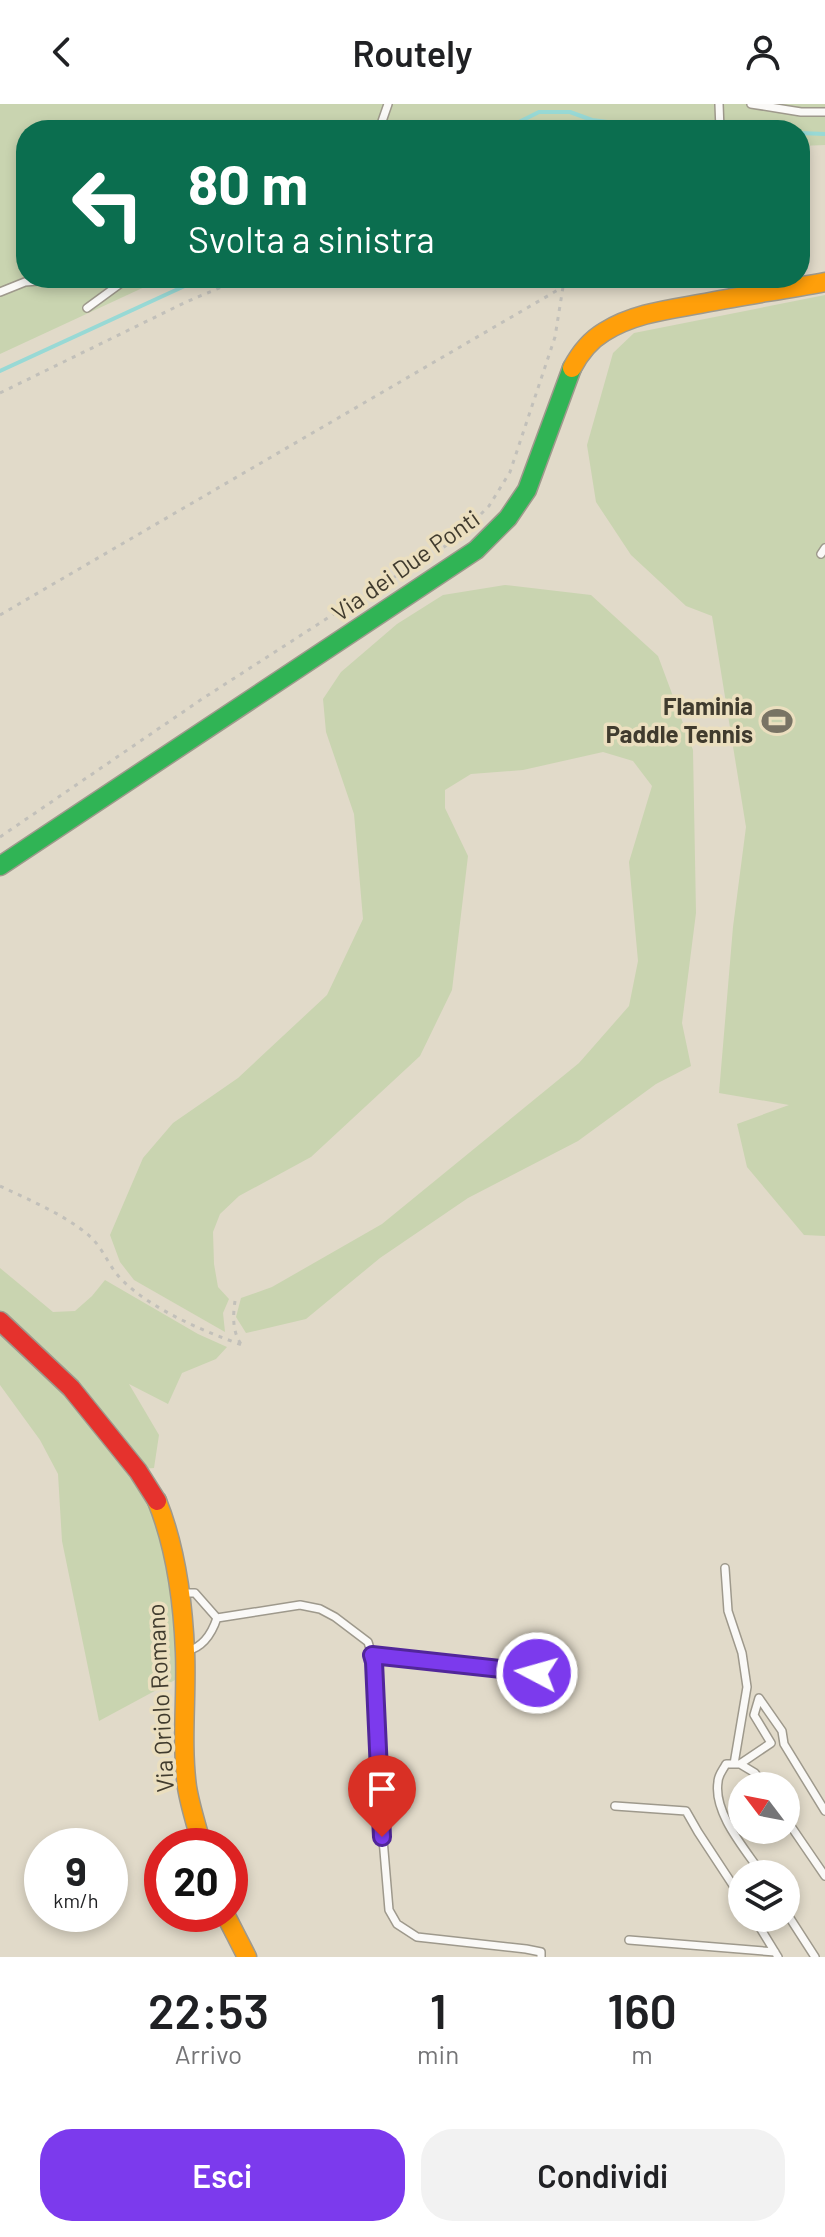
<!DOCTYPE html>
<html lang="it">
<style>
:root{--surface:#fff;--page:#f2f2f2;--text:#202124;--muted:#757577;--accent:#7c3aed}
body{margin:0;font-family:Barlow,sans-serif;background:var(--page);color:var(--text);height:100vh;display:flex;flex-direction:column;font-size:30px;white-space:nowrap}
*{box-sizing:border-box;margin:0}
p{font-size:26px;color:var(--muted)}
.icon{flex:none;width:44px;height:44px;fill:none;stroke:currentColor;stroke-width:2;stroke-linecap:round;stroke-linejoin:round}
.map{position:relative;height:1853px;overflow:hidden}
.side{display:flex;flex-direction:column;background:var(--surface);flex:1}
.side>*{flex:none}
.guide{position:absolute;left:16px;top:16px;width:794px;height:168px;border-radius:32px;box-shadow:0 4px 12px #0003;background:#0b6e4f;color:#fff;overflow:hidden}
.needle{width:52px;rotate:302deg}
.fabs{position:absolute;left:728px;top:1668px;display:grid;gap:16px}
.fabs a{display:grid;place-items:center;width:72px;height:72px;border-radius:50%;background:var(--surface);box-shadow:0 4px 12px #0003;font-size:40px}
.speed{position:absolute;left:24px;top:1724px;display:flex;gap:16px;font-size:40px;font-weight:700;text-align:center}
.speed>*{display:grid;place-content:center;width:104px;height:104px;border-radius:50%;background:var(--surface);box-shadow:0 4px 12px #0003;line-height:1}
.speed small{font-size:20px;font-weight:400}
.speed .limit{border:12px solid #d22;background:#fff;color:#111}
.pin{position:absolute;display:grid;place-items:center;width:68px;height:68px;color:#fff;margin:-82px -34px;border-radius:50% 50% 50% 0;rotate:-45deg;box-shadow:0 0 8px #0007}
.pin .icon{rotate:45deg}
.me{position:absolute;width:88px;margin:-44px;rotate:276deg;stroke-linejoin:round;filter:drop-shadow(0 0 6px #0008)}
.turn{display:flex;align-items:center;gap:28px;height:168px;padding:0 40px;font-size:36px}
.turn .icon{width:104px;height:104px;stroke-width:2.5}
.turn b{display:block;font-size:56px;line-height:68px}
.eta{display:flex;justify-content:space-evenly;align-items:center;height:136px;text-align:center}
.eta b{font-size:48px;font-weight:600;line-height:56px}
.cta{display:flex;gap:16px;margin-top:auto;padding:16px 40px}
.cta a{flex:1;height:92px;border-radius:32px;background:var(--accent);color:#fff;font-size:32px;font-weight:600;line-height:92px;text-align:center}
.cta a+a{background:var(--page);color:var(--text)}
header{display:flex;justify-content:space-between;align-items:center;height:104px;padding:0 40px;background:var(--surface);font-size:36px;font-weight:600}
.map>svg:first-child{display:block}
.green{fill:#c9d4b0}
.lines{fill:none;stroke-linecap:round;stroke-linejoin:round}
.stream{stroke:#98d9d5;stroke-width:4}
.lane-casing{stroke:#9e998c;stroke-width:10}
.fast-casing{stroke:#9e998c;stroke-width:21}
.slow-casing{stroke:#9e998c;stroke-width:21}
.jam-casing{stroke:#9e998c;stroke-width:21}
.path{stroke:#c2c0ba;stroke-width:3;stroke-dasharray:4 6;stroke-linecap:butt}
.lane{stroke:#faf9f7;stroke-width:7}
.fast{stroke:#30b455;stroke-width:18}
.slow{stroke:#ff9f0a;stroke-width:18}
.jam{stroke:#e5322d;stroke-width:18}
.route-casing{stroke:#51269a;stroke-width:20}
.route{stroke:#7c3aed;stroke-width:14}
.labels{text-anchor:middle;stroke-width:7;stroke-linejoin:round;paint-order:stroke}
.street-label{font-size:24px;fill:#403b2e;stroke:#ebdfbf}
.poi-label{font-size:24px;font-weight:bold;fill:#403b2e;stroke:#ebdfbf;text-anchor:end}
</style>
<header><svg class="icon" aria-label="back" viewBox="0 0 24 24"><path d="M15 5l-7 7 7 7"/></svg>Routely<svg class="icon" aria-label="person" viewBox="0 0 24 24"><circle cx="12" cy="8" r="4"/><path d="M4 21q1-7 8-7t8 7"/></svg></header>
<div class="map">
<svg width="825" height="1853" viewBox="0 0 825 1853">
<rect width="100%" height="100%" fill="#e1dac9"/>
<path class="green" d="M 0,0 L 825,0 L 825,41 L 800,42 L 800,26 L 26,26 L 26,174 L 164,174 L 0,250 Z
M 825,191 L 825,1132 L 804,1131 L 747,1063 L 737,1020 L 789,1001 L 719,989 L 733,823 L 746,723 L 712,512 L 686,502 L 631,451 L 596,398 L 587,341 L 613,249 L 634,229 Z
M 505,481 L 591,491 L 658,552 L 693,646 L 696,809 L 682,919 L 691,962 L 656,980 L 578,1037 L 468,1094 L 380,1154 L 306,1215 L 246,1229 L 236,1213 L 241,1194 L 272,1183 L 382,1120 L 579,959 L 629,902 L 638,857 L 629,758 L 652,682 L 633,657 L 603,648 L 523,666 L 471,670 L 445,686 L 445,704 L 468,752 L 452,886 L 420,952 L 311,1053 L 239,1092 L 220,1110 L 213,1128 L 214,1160 L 218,1183 L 229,1195 L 223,1209 L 225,1228 L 134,1176 L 120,1158 L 110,1131 L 143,1054 L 173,1019 L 238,974 L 327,891 L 363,815 L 354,710 L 326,628 L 323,595 L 341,568 L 397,520 L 443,491 Z
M 0,1164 L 53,1208 L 75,1207 L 92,1192 L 105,1176 L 198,1230 L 227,1243 L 216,1255 L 182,1269 L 168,1300 L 129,1280 L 159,1331 L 154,1364 L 128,1366 L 152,1403 L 159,1428 L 175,1510 L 175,1576 L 99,1617 L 62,1437 L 58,1370 L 40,1336 L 0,1281 Z"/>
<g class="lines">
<path class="stream" d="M 503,26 L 539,8 L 570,8 L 592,16 L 669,26
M 800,29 L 825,30
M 0,267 L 202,174"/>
<g class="lane-casing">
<path id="lane" d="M 719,0 L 720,26
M 751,0 L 801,8 L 825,8
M 379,26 L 388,0
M 0,188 L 25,178 L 50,176 L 55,174
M 87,204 L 128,174
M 821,450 L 825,444
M 725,1464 L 728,1507 L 742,1549 L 747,1583 L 734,1660
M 180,1489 L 195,1489 L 217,1514 C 212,1529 204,1543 187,1547
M 217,1514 L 300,1501 L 320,1505 L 335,1513 L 368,1538 L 374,1558 L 381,1711 L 389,1806 L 397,1820 L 417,1833 L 526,1845 L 541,1848 L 541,1853
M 372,1551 L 537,1569
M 740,1660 L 755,1669 L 764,1682
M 615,1702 L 686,1707 L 698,1728 L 742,1795
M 786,1715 L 825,1772
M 762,1770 C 745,1745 713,1709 718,1678 C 718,1671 723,1666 726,1660 L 740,1660 L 771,1639 L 754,1611 L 759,1594 L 782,1627 L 784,1640 L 825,1707
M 786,1808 L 815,1853
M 754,1814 L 778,1853
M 629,1836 L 775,1848"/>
</g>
<g class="fast-casing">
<path id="fast" d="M 0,762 L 476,446 L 508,414 L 527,386 L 572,264"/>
</g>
<g class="slow-casing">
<path id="slow" d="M 572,264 C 580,249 589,237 604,228 C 636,208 674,205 710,198 C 748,191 787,185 825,178
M 157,1397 C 176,1444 183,1498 185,1548 C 187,1592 181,1638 187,1683 C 190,1702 197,1723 202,1742
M 225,1810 L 247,1853"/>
</g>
<g class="jam-casing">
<path id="jam" d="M 0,1217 L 71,1284 L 138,1367 L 157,1397"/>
</g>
<path class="path" d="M 0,289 L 186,198 L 243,174
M 0,511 L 563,183
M 0,733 L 202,595 L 340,506 L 444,443 L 465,426 L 489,402 L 510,368 L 555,233 L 563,183 L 562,174
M 0,1082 C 29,1096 61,1109 86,1129 C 104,1143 108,1163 123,1177 C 153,1206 203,1227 242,1241
M 235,1197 C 233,1211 232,1227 241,1240"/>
<use href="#lane" class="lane"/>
<use href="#fast" class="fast"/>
<use href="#slow" class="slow"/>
<use href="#jam" class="jam"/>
</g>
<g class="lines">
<g class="route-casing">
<path id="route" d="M 382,1733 L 374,1558 L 372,1551 L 537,1569"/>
</g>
<use href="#route" class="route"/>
</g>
<defs>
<g id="stadium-bare" transform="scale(2.4)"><path d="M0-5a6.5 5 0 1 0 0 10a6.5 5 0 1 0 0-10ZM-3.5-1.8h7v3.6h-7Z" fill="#787364" stroke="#ebdfbf" stroke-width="2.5" paint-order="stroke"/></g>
</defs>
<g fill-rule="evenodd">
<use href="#stadium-bare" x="777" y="617"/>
</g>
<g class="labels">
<g class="street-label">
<text transform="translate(406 462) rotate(-35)" y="8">Via dei Due Ponti</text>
<text transform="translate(161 1594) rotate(-93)" y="8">Via Oriolo Romano</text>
</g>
<g class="poi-label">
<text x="753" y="611">Flaminia<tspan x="753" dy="28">Paddle Tennis</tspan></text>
</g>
</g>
</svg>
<div class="fabs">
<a><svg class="needle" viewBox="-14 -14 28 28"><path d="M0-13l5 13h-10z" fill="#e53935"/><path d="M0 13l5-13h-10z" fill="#757577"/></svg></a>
<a><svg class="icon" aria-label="layers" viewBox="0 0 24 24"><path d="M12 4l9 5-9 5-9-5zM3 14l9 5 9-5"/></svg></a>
</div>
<div class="speed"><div>9<small>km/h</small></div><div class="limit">20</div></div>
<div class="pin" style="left:382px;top:1733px;background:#d93025"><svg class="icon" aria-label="arrive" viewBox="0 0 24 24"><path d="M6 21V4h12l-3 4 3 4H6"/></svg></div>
<svg class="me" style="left:537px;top:1569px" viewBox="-20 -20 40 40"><circle r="17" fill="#7c3aed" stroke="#fff" stroke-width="3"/><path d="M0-11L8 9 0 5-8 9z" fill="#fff"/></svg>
<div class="guide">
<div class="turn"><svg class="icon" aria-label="left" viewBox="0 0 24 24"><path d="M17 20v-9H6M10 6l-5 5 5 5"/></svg><div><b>80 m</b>Svolta a sinistra</div></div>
</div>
</div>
<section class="side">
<div class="eta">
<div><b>22:53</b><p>Arrivo</p></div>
<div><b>1</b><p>min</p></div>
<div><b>160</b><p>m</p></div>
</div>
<div class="cta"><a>Esci</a><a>Condividi</a></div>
</section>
